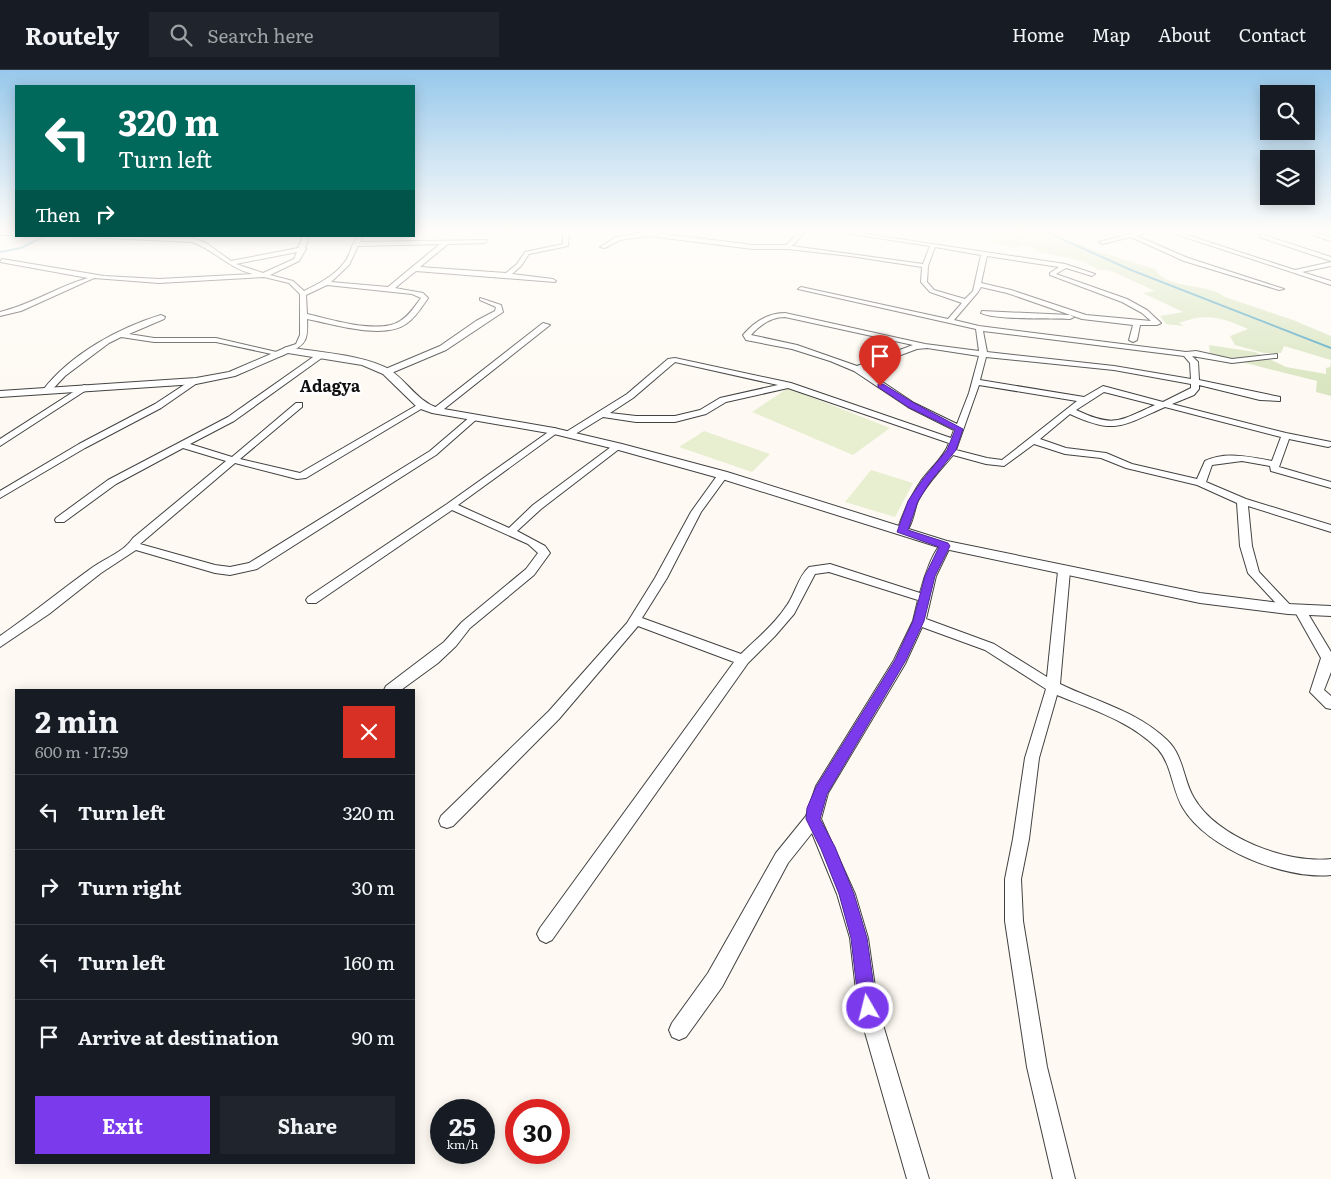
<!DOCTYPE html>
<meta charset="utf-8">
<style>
:root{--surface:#171b24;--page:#20242c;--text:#f1f3f6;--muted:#9ea1a6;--line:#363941;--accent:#7c3aed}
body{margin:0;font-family:Literata,serif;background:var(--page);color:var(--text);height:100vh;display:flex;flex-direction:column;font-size:19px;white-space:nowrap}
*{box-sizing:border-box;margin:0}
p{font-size:16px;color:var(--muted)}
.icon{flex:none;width:28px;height:28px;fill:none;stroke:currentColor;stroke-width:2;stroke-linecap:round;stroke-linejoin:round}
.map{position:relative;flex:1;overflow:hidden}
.sheet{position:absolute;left:15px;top:619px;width:400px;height:475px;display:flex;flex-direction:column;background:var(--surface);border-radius:0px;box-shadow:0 2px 12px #0003}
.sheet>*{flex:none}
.banner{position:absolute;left:15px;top:15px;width:400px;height:152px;border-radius:0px;box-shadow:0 2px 12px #0003;background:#00695c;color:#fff;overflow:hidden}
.tools{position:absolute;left:1260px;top:15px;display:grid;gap:10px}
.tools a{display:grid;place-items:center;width:55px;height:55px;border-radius:0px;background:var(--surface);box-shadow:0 2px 12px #0003;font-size:25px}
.speed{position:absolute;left:430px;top:1029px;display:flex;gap:10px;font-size:25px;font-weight:700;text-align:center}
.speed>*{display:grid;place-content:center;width:65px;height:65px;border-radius:50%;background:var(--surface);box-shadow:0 2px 12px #0003;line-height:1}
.speed small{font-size:12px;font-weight:400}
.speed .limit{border:8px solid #d22;background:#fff;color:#111}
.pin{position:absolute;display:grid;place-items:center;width:42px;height:42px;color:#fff;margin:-51px -21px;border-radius:50% 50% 50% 0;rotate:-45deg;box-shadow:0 0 5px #0007}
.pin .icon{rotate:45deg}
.me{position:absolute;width:55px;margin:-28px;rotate:352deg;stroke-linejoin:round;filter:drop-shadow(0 0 4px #0008)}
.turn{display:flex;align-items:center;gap:18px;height:105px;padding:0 20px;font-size:22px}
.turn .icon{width:65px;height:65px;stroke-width:2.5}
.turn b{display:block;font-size:35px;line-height:42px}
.then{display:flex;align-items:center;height:48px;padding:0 20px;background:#0003;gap:10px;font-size:19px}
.round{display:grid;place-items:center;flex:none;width:52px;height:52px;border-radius:0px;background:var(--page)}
.head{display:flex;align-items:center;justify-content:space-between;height:85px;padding:0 20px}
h1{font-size:30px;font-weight:700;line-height:38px}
.action{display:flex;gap:10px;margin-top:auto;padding:10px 20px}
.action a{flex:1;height:58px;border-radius:0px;background:var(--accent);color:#fff;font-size:20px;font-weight:700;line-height:58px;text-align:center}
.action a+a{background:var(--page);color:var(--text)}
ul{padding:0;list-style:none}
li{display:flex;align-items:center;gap:15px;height:75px;padding:0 20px;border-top:1px solid var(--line)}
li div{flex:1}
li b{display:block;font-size:19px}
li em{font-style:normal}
header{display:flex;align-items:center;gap:30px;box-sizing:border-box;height:70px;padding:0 25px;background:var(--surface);border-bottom:1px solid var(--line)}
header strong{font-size:24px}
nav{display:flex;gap:28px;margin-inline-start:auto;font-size:18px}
.search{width:350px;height:45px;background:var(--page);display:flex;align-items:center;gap:12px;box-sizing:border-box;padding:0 18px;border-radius:0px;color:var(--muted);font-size:19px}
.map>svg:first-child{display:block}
.green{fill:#d9e5c0}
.pitch{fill:#e8eed0}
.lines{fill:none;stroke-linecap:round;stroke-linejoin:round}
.stream{stroke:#4ca3bf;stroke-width:2}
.minor-casing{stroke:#424242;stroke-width:2}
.tertiary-casing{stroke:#424242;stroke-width:2}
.minor{fill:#fff;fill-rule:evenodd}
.tertiary{fill:#fff;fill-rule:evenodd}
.route{fill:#7c3aed;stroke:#51269a}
.labels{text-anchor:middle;stroke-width:5;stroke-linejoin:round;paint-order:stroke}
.far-quarter-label{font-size:16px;font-weight:bold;fill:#0f0f0f;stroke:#fff}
</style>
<header>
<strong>Routely</strong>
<div class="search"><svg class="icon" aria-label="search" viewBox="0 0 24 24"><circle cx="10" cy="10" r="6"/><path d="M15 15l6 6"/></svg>Search here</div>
<nav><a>Home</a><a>Map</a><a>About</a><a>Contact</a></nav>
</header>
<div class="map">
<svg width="1331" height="1109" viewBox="0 0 1331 1109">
<rect width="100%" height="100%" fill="#fefaf3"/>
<path class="green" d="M 951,162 L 1058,162 L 1065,168 L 1100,182 L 1155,199 C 1164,219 1207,213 1225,227 L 1293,250 L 1331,266 L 1331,290 L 1284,276 L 1281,283 L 1264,283 L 1235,275 L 1230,266 L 1248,259 C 1220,247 1207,243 1179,253 L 1184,256 L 1166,254 L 1160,246 L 1183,242 L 1143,223 L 1155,221 L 1109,200 L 1099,200 L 1082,191 L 1035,181 L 1036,179 L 1024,175 L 1016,178 L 992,173 L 987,167 L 973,165 L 968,170 L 949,167 Z
M 1209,275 L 1255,282 L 1286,297 L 1326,304 L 1326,298 L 1330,297 L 1331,292 L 1331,326 L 1316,322 L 1317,311 L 1210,284 Z"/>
<path class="pitch" d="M 788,318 L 890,358 L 853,385 L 752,342 Z
M 704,361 L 770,384 L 752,402 L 679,377 Z
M 871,400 L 913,413 L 895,447 L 845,432 Z"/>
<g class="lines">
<path class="stream" d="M 1046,162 L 1131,200 L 1331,278
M 0,182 L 21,178 L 45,166"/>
<g class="minor-casing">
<path id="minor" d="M 0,162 L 16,162 L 16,165 L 0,165 Z
M 563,162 L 569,162 L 568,176 L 529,184 L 521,196 L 512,204 L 553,209 L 556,211 L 555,212 L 416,201 L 395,218 L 423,223 L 428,228 C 422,237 415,248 406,254 C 383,270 333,254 307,249 C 308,268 307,276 287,282 L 283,280 L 284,278 L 296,274 L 300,265 L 300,224 L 289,213 L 264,207 L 159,213 L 94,208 L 21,241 L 0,246 L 0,242 C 31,235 58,216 88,208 L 0,192 L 2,189 L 104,206 L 159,209 L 253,204 C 230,199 214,180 192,172 L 66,166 L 193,168 L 206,173 L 231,191 L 298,178 L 303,166 L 309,166 L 305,178 L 306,179 L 299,191 L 270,205 L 293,211 L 304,221 C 318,214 334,206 344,193 C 351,185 351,172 359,166 L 362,168 L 360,172 L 487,170 L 485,173 L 448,174 L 420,197 L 506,203 L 517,194 L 525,182 L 563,174 ZM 440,174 L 388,217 L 331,212 L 349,195 L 358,176 ZM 297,182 L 294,189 L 263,203 L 236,194 ZM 327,215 L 412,224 L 421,228 C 415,236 409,246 400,251 C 379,265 330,249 307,244 L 306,225 Z
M 648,162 L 753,175 L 786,175 L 799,162 L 805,162 L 792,176 L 923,194 L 930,176 L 838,162 L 853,162 L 1065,194 L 1095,204 L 1092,206 L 1066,198 L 1056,204 L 1127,229 L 1147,240 L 1161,253 L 1157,255 L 1140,255 L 1137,270 L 1133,272 L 1129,270 L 1133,255 L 1082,249 L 1007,223 L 981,217 L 978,222 L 954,250 L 979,256 L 1186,282 L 1196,281 L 1232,289 L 1277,284 L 1277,288 L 1274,288 L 1232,293 L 1192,286 L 1198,292 L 1199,310 L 1280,327 L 1280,331 L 1260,330 L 1199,315 L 1199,319 L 1194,325 L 1172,334 L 1286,363 L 1331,372 L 1331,376 L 1328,377 L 1289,369 L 1279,397 L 1331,412 L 1331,418 L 1271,401 L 1270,396 L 1242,391 L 1212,395 L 1206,412 L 1246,429 L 1331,455 L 1331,462 L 1248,436 L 1252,476 L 1259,502 L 1294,539 L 1292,542 L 1284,542 L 1248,503 L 1240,476 L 1237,433 L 1197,415 L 1126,398 L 1101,388 L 1065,384 L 1034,374 L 1004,396 L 986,394 L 953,385 C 941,400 925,415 917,433 C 914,442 911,462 902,464 L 897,461 C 903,443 910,427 921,411 C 930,398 944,388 949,373 L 788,318 L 726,332 L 706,344 L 675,352 L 636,352 L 603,347 L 572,366 L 566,366 L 566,362 L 627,324 L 668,289 L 675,288 L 791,313 L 951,368 L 954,360 L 908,337 L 854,301 L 830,291 L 792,279 L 746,270 L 743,265 C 754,252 768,243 785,243 L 925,274 L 979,281 L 976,259 L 798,219 L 801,217 L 948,249 L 962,233 L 930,222 L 921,212 L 922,197 L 850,186 L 788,179 L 753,179 L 648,166 L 620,170 L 605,178 L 600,177 L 616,167 ZM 935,177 L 981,185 L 973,221 L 965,229 L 934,220 L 927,212 L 928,196 ZM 987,186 L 1059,197 L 1050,203 L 1050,205 L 1122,232 L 1142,243 L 1151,251 L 1086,245 L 1011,220 L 981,213 ZM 785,247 L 913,275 L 857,296 L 797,275 L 751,265 C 760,255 771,247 785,247 ZM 983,261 L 1184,286 L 1190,293 L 1191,309 L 1114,296 L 987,282 ZM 927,278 L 979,286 L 969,323 L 957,354 L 914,333 L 863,299 L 917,279 ZM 986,287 L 1114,300 L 1191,314 L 1191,318 L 1163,332 L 1103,316 L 1084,327 L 980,310 ZM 675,292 L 778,315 L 720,328 L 700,340 L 675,346 L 636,346 L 610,343 L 633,328 ZM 979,315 L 1077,331 L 1002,390 L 987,388 L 956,380 ZM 1104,322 L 1155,335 C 1119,351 1114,358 1076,340 ZM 1165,337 L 1281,367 L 1272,391 C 1251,387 1225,381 1205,391 L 1197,409 L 1132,394 L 1106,383 L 1066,378 L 1040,369 L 1070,344 C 1115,365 1122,356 1165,337 Z
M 1138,162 L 1148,162 L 1137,166 L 1188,188 L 1284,219 L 1279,220 L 1184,191 L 1131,167 L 1102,174 L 1099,172 Z
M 1169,162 L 1178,162 L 1295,200 L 1331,192 L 1331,196 L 1302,202 L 1331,211 L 1331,215 Z
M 1303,162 L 1312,162 L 1331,167 L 1331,171 Z
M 1261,164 L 1331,187 L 1331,191 L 1259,167 Z
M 480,228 L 501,235 L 503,242 L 446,280 L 389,304 L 383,304 L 383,300 L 440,276 L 476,251 L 495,241 L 496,237 L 480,230 Z
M 982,241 L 1070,245 L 1074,247 L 1070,249 C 1052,248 993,250 981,243 Z
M 161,245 L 165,247 L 164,249 L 129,264 L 154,268 L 216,268 L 285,284 L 281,286 L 216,272 L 154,272 L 121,267 L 109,273 L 65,306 L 50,322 L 43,320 C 71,284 118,258 161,245 Z
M 543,253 L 550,255 L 439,343 L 433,343 L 433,339 Z
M 316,285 L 323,287 L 234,351 L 190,374 L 232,387 L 296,333 L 302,333 L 302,337 L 240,389 L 300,403 L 419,334 L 426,336 L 306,408 L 297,409 L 235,393 L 140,474 L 215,495 L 230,497 L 249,493 L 430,381 L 471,346 L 474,345 L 478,348 L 436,385 L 257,499 L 230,505 L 215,503 L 136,480 L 101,503 L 49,544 L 0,577 L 0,566 C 32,544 62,519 93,497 C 106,488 125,481 133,468 L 226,391 L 183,378 L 116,414 L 64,452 L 56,452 L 55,450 L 56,448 L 108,410 L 228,347 Z
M 193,309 L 200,311 L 161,338 L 85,378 L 0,428 L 0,421 L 79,374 L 155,334 Z
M 84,315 L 91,317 L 0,376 L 0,369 Z
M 554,358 L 557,359 L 557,363 L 458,435 L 509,458 L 533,435 L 615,374 L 621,374 L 623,376 L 541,439 L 517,461 L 545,476 L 550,483 L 534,505 L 470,558 L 456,576 L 438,593 L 401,620 L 384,620 L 386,616 L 444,572 L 462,552 L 526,499 L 538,483 L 528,474 L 452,440 L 316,533 L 308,533 L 306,530 L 308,527 L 447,434 Z
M 723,402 L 728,405 L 701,442 L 667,508 L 642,548 L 741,584 C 756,569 773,556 785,538 C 795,526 797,508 809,497 L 830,494 L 920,523 C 923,511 934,475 945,472 L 951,475 L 936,506 L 926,549 L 994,574 L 1047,607 L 1058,501 L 1060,498 L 1068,498 L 1070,501 L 1060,614 C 1097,632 1137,641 1167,670 C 1184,686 1183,710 1194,728 C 1217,768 1288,794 1331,789 L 1331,805 C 1286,810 1207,779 1183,738 C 1172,720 1172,695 1158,679 C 1130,651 1093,640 1057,625 L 1039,688 L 1029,769 L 1021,809 L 1023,851 L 1047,997 L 1075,1109 L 1053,1109 L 1027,997 L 1005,851 L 1005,809 L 1013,769 L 1025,688 L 1046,619 L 985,580 L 922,557 L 905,594 L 828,723 L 821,749 L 855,824 L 868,868 L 878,938 L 929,1109 L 907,1109 L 858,938 L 850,868 L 837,824 L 812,763 L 788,793 L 722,917 L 686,967 L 679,970 L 672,967 L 669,960 L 672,953 L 708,903 L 776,783 L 806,746 L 816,716 L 894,590 L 913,551 L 918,530 L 829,502 L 815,504 L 794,544 L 775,566 L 748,593 L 552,870 L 546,873 L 540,870 L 537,864 L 540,858 L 734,592 L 638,556 L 559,649 L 453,756 L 447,758 L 441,756 L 439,751 L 441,746 L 549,641 L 627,553 L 655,508 L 691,442 L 719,403 Z
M 1300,536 L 1304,537 L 1331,582 L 1331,602 L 1324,620 L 1331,626 L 1331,639 L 1326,638 L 1310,622 L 1321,588 L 1294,540 Z"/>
</g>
<g class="tertiary-casing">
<path id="tertiary" d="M 287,277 C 315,282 367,285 390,300 C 408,312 417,331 438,338 L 554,358 L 622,374 L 727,402 L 947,471 L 1200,523 L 1288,534 L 1331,536 L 1331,546 L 1288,544 L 1200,533 L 945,479 L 719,408 L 615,379 L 554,364 L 432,343 L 418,338 L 383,304 L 362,295 L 288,283 L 235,306 L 196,314 L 0,327 L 0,321 L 196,308 L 229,302 Z"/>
</g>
<use href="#minor" class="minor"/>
<use href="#tertiary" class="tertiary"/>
</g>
<linearGradient id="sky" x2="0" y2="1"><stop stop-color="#97c8eb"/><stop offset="0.51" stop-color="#fffdfa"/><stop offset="1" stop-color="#fffdfa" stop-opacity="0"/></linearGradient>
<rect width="1331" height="317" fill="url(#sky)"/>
<path class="route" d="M 878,314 L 883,314 L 914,333 L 963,359 L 956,380 L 930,412 L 918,431 L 908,460 L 948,473 L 950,476 L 935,506 L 924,551 L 906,590 L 827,724 L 820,749 L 835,777 L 854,824 L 867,868 L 877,938 L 874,944 L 868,946 L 862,944 L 859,938 L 851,868 L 839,824 L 821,779 L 806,749 L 807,738 L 816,717 L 895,590 L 913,551 L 925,506 L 939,477 L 897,462 L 908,431 L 923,409 L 947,380 L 955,360 L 908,337 L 878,317 Z"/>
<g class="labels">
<g class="far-quarter-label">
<text x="330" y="322">Adagya</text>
</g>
</g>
</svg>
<div class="tools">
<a><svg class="icon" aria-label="search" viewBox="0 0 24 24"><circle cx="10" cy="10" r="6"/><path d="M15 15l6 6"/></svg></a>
<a><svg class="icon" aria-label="layers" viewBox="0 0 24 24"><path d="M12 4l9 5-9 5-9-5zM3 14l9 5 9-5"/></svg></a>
</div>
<div class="speed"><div>25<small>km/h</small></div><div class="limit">30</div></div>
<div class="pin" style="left:880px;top:316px;background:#d93025"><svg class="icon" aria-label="arrive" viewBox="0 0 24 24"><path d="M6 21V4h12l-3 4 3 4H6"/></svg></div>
<svg class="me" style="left:868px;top:938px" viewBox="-20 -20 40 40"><circle r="17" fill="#7c3aed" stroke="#fff" stroke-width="3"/><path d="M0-11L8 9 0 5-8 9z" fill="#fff"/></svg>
<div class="banner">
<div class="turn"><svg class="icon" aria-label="left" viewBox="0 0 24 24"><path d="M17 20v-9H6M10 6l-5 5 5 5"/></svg><div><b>320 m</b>Turn left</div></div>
<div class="then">Then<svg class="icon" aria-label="right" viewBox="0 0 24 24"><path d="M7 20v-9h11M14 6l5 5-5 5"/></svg></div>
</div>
<section class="sheet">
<div class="head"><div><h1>2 min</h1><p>600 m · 17:59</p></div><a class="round" style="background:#d93025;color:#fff"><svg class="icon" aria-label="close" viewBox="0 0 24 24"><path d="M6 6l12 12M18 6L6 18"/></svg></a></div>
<ul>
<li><svg class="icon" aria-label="left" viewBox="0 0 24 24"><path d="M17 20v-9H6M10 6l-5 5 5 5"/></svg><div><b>Turn left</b></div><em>320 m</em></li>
<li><svg class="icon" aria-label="right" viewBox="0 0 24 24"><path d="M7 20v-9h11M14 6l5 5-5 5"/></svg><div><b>Turn right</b></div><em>30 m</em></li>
<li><svg class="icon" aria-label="left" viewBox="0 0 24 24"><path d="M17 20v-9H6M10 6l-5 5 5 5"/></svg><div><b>Turn left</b></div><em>160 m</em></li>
<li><svg class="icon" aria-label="arrive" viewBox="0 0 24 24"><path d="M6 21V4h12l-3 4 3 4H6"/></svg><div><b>Arrive at destination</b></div><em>90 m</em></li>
</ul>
<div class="action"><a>Exit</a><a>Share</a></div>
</section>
</div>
